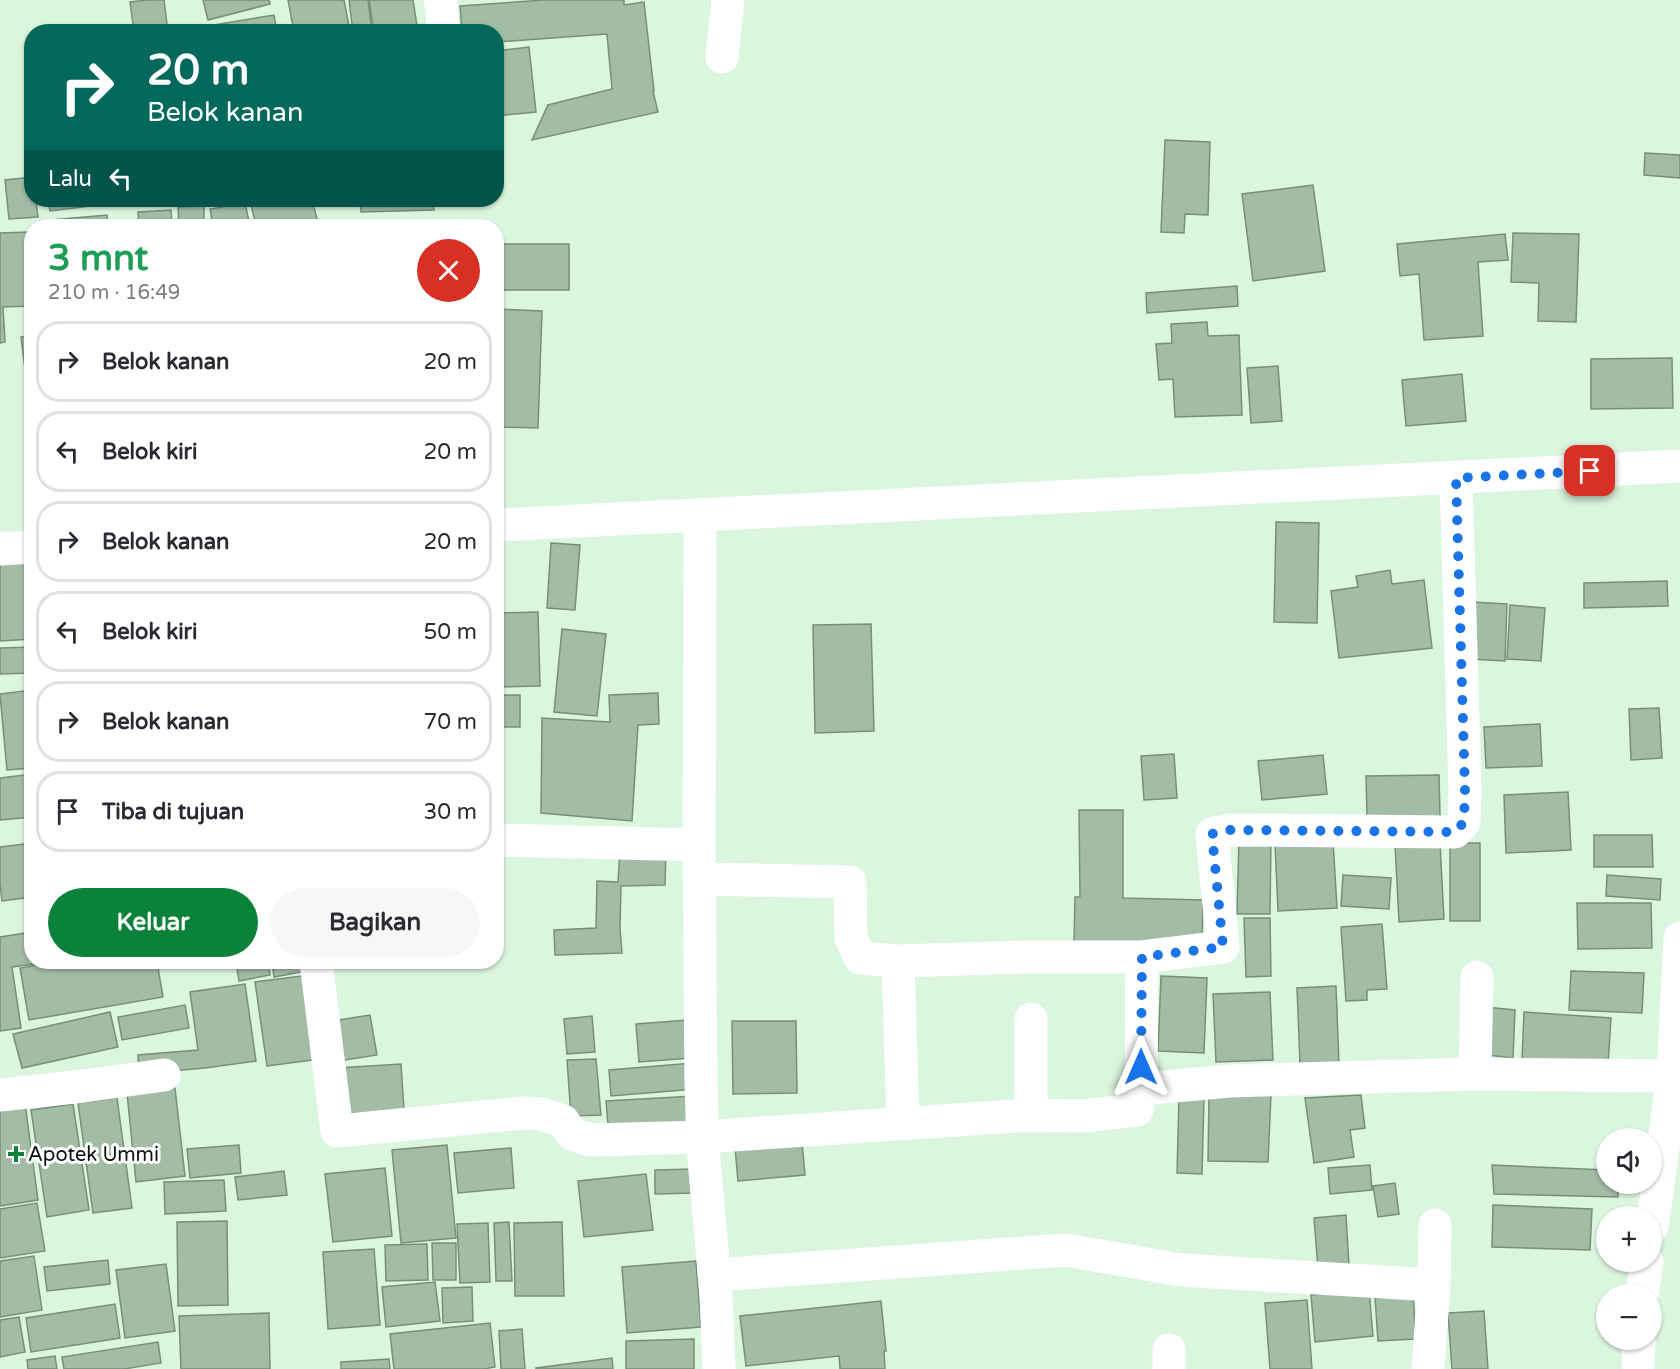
<!DOCTYPE html>
<html lang="id">
<meta charset="utf-8">
<style>
:root{--surface:#fff;--page:#f7f7f7;--text:#2b2b33;--muted:#7c7c81;--line:#e1e1e2;--accent:#0b823a}
body{margin:0;font-family:"Varela Round",sans-serif;background:var(--page);color:var(--text);height:100vh;display:flex;flex-direction:column;font-size:22px;white-space:nowrap}
*{box-sizing:border-box;margin:0}
p{font-size:20px;color:var(--muted)}
.icon{flex:none;width:33px;height:33px;fill:none;stroke:currentColor;stroke-width:2;stroke-linecap:round;stroke-linejoin:round}
.map{position:relative;flex:1;overflow:hidden}
.details{position:absolute;left:24px;top:219px;width:480px;height:750px;display:flex;flex-direction:column;background:var(--surface);border-radius:24px;box-shadow:0 2px 4px #0004}
.details>*{flex:none}
.banner{position:absolute;left:24px;top:24px;width:480px;height:183px;border-radius:24px;box-shadow:0 2px 4px #0004;background:#00695c;color:#fff;overflow:hidden}
.tools{position:absolute;left:1596px;top:1128px;display:grid;gap:12px}
.tools a{display:grid;place-items:center;width:66px;height:66px;border-radius:50%;background:var(--surface);box-shadow:0 2px 4px #0004;font-size:30px}
.pin{position:absolute;display:grid;place-items:center;width:51px;height:51px;color:#fff;margin:-26px;border-radius:12px;box-shadow:0 3px 9px #0006}
.me{position:absolute;width:66px;margin:-33px;rotate:0deg;stroke-linejoin:round;filter:drop-shadow(0 0 4px #0008)}
.turn{display:flex;align-items:center;gap:21px;height:126px;padding:0 24px;font-size:27px}
.turn .icon{width:78px;height:78px;stroke-width:2.5}
.turn b{display:block;font-size:42px;line-height:51px}
.then{display:flex;align-items:center;height:57px;padding:0 24px;background:#0003;gap:12px;font-size:22px}
.round{display:grid;place-items:center;flex:none;width:63px;height:63px;border-radius:32px;background:var(--page)}
.headline{display:flex;align-items:center;justify-content:space-between;height:102px;padding:0 24px}
h1{font-size:36px;font-weight:700;line-height:45px;color:#1e9e55}
.button{display:flex;gap:12px;margin-top:auto;padding:12px 24px}
.button a{flex:1;height:69px;border-radius:36px;background:var(--accent);color:#fff;font-size:24px;font-weight:700;line-height:69px;text-align:center}
.button a+a{background:var(--page);color:var(--text)}
ul{padding:0;list-style:none}
li{display:flex;align-items:center;gap:18px;height:81px;margin:0 12px 9px;padding:0 12px;border:3px solid var(--line);border-radius:24px}
li div{flex:1}
li b{display:block;font-size:22px}
li em{font-style:normal}
.map>svg:first-child{display:block}
.building{fill:#a2bca6;stroke:#768f7a;stroke-width:1.5}
.lines{fill:none;stroke-linecap:round;stroke-linejoin:round}
.minor{stroke:#fff;stroke-width:33}
.route{stroke:#1a73e8;stroke-width:10;stroke-dasharray:0 18}
.poi-dot{fill:#0b823a;stroke:#fff;stroke-width:2}
.labels{text-anchor:middle;stroke-width:6;stroke-linejoin:round;paint-order:stroke}
.poi-label{font-size:20px;fill:#09130b;stroke:#fff;text-anchor:start}
</style>
<div class="map">
<svg width="1680" height="1369" viewBox="0 0 1680 1369">
<rect width="100%" height="100%" fill="#dbf6df"/>
<path class="building" d="M 147,0 L 164,0 L 168,32 L 134,32 L 130,2 Z
M 203,0 L 269,0 L 270,4 L 208,20 Z
M 288,0 L 344,0 L 349,26 L 317,32 L 294,32 Z
M 349,0 L 368,0 L 372,32 L 353,32 Z
M 369,0 L 413,0 L 418,32 L 374,32 Z
M 544,0 L 624,0 L 624,5 L 644,2 L 654,91 L 653,91 L 658,112 L 532,140 L 548,105 L 612,89 L 607,34 L 496,42 L 496,32 L 462,32 L 460,6 Z
M 274,15 L 277,32 L 214,32 L 213,25 Z
M 529,47 L 536,112 L 496,116 L 496,51 Z
M 1165,140 L 1210,142 L 1208,215 L 1185,214 L 1184,233 L 1161,232 Z
M 1645,153 L 1680,155 L 1680,178 L 1644,175 Z
M 32,177 L 32,200 L 36,200 L 38,217 L 9,219 L 5,180 Z
M 1313,185 L 1325,271 L 1253,281 L 1242,194 Z
M 48,200 L 140,200 L 50,211 Z
M 250,200 L 312,200 L 319,226 L 256,226 Z
M 360,200 L 434,200 L 434,210 L 361,212 Z
M 245,203 L 250,226 L 213,226 L 210,209 Z
M 204,206 L 204,226 L 179,226 L 178,207 Z
M 171,210 L 172,226 L 139,226 L 138,212 Z
M 107,215 L 108,226 L 40,226 L 40,221 Z
M 433,222 L 434,226 L 403,226 L 403,225 Z
M 28,232 L 30,306 L 3,307 L 5,342 L 0,343 L 0,233 Z
M 1513,233 L 1579,234 L 1576,322 L 1538,321 L 1539,283 L 1511,282 Z
M 1505,234 L 1508,260 L 1478,262 L 1483,336 L 1424,340 L 1419,274 L 1400,276 L 1397,244 Z
M 496,244 L 569,244 L 569,290 L 496,290 Z
M 1237,286 L 1238,306 L 1147,313 L 1146,293 Z
M 496,309 L 542,311 L 538,428 L 496,427 Z
M 1207,322 L 1208,336 L 1239,335 L 1242,415 L 1175,417 L 1173,379 L 1159,380 L 1156,344 L 1172,343 L 1171,324 Z
M 32,336 L 32,424 L 21,337 Z
M 1672,358 L 1673,408 L 1591,409 L 1591,359 Z
M 1278,366 L 1282,421 L 1251,423 L 1247,368 Z
M 1462,374 L 1466,421 L 1406,426 L 1402,380 Z
M 1276,522 L 1319,523 L 1317,623 L 1274,622 Z
M 551,543 L 580,545 L 575,610 L 547,608 Z
M 32,560 L 32,639 L 0,641 L 0,563 Z
M 1390,570 L 1392,584 L 1424,580 L 1432,648 L 1339,658 L 1331,591 L 1358,587 L 1356,576 Z
M 1667,581 L 1668,606 L 1584,608 L 1584,583 Z
M 1472,602 L 1507,604 L 1505,661 L 1469,659 Z
M 1510,605 L 1545,608 L 1541,661 L 1507,659 Z
M 538,612 L 540,686 L 496,687 L 496,613 Z
M 871,624 L 874,731 L 815,733 L 813,625 Z
M 562,629 L 606,634 L 597,716 L 554,712 Z
M 32,647 L 32,673 L 0,674 L 0,648 Z
M 32,690 L 32,768 L 7,770 L 0,694 Z
M 658,693 L 659,724 L 638,725 L 632,821 L 541,813 L 542,718 L 610,722 L 609,695 Z
M 496,695 L 520,695 L 520,727 L 496,727 Z
M 1659,708 L 1662,758 L 1631,760 L 1629,709 Z
M 1540,724 L 1542,766 L 1486,768 L 1484,727 Z
M 1174,754 L 1177,798 L 1144,800 L 1141,756 Z
M 1323,755 L 1327,794 L 1262,800 L 1258,761 Z
M 32,774 L 32,817 L 0,820 L 0,778 Z
M 1439,775 L 1440,816 L 1367,817 L 1366,776 Z
M 1568,792 L 1571,850 L 1506,853 L 1504,795 Z
M 1079,810 L 1123,810 L 1123,898 L 1203,900 L 1202,946 L 1074,943 L 1075,897 L 1080,897 Z
M 1594,835 L 1652,835 L 1653,867 L 1594,867 Z
M 1239,838 L 1271,839 L 1270,914 L 1237,914 Z
M 1333,841 L 1337,908 L 1278,911 L 1275,844 Z
M 32,843 L 32,897 L 2,901 L 0,884 L 0,847 Z
M 1440,843 L 1444,919 L 1399,922 L 1395,845 Z
M 1450,843 L 1480,843 L 1480,921 L 1450,921 Z
M 620,848 L 666,849 L 665,885 L 621,886 L 620,928 L 622,953 L 555,955 L 554,930 L 596,928 L 597,881 L 618,882 Z
M 1343,875 L 1391,878 L 1389,909 L 1341,906 Z
M 1607,875 L 1661,879 L 1660,900 L 1606,896 Z
M 1577,903 L 1651,903 L 1652,948 L 1578,949 Z
M 1244,918 L 1270,918 L 1271,976 L 1246,977 Z
M 1382,924 L 1387,989 L 1367,990 L 1367,1000 L 1346,1001 L 1341,927 Z
M 32,932 L 32,962 L 49,962 L 12,967 L 21,1028 L 0,1031 L 0,937 Z
M 55,962 L 157,962 L 163,997 L 29,1020 L 20,968 Z
M 236,962 L 268,962 L 270,975 L 239,981 Z
M 272,962 L 305,962 L 307,971 L 274,977 Z
M 1571,971 L 1644,973 L 1642,1013 L 1569,1010 Z
M 309,975 L 320,1059 L 267,1066 L 255,982 Z
M 1161,976 L 1207,978 L 1204,1053 L 1158,1051 Z
M 245,984 L 256,1061 L 205,1068 L 139,1074 L 138,1055 L 198,1050 L 190,992 Z
M 1336,986 L 1339,1063 L 1300,1064 L 1297,988 Z
M 1270,992 L 1273,1060 L 1216,1062 L 1213,994 Z
M 185,1005 L 189,1028 L 122,1040 L 118,1017 Z
M 1485,1007 L 1515,1010 L 1513,1058 L 1487,1055 Z
M 110,1012 L 118,1047 L 22,1068 L 13,1034 Z
M 1524,1012 L 1611,1018 L 1608,1065 L 1522,1060 Z
M 370,1015 L 377,1055 L 339,1061 L 332,1021 Z
M 592,1016 L 595,1052 L 567,1054 L 564,1019 Z
M 688,1020 L 691,1058 L 639,1062 L 636,1024 Z
M 732,1021 L 796,1021 L 797,1093 L 733,1094 Z
M 596,1059 L 601,1115 L 571,1116 L 567,1060 Z
M 693,1063 L 695,1089 L 611,1096 L 609,1070 Z
M 401,1064 L 404,1110 L 339,1114 L 337,1068 Z
M 175,1088 L 185,1176 L 136,1182 L 127,1093 Z
M 1271,1095 L 1268,1162 L 1208,1161 L 1209,1097 Z
M 1361,1095 L 1365,1128 L 1350,1130 L 1354,1157 L 1314,1163 L 1305,1098 Z
M 694,1096 L 697,1130 L 609,1136 L 606,1101 Z
M 1179,1097 L 1204,1098 L 1202,1174 L 1177,1173 Z
M 117,1098 L 132,1208 L 93,1213 L 78,1103 Z
M 25,1103 L 38,1200 L 0,1206 L 0,1107 Z
M 73,1104 L 89,1210 L 47,1217 L 31,1110 Z
M 802,1142 L 805,1175 L 738,1181 L 735,1148 Z
M 239,1145 L 241,1173 L 190,1178 L 187,1149 Z
M 447,1145 L 456,1238 L 401,1243 L 392,1150 Z
M 511,1148 L 514,1188 L 458,1193 L 454,1153 Z
M 1370,1165 L 1372,1190 L 1330,1194 L 1328,1168 Z
M 1492,1165 L 1606,1170 L 1606,1184 L 1618,1184 L 1618,1197 L 1494,1194 Z
M 385,1168 L 392,1236 L 333,1242 L 325,1174 Z
M 694,1169 L 695,1193 L 655,1194 L 655,1170 Z
M 284,1171 L 287,1195 L 238,1200 L 235,1177 Z
M 646,1174 L 653,1230 L 584,1237 L 578,1181 Z
M 224,1180 L 226,1211 L 165,1214 L 164,1182 Z
M 1395,1183 L 1399,1214 L 1378,1217 L 1373,1186 Z
M 37,1203 L 45,1251 L 0,1258 L 0,1209 Z
M 1493,1205 L 1592,1209 L 1590,1250 L 1492,1247 Z
M 1346,1215 L 1349,1266 L 1318,1268 L 1314,1218 Z
M 227,1221 L 228,1305 L 178,1306 L 177,1222 Z
M 509,1222 L 512,1281 L 496,1281 L 494,1223 Z
M 562,1222 L 564,1296 L 515,1296 L 514,1223 Z
M 488,1223 L 490,1282 L 460,1283 L 457,1224 Z
M 432,1243 L 456,1243 L 456,1280 L 433,1280 Z
M 427,1244 L 428,1280 L 386,1281 L 385,1245 Z
M 374,1249 L 380,1325 L 328,1329 L 323,1252 Z
M 34,1256 L 42,1310 L 0,1317 L 0,1261 Z
M 108,1260 L 110,1284 L 47,1291 L 44,1267 Z
M 696,1261 L 701,1327 L 627,1333 L 622,1267 Z
M 166,1264 L 175,1331 L 125,1338 L 116,1270 Z
M 435,1282 L 440,1321 L 386,1327 L 382,1287 Z
M 472,1287 L 473,1321 L 443,1323 L 442,1288 Z
M 1369,1290 L 1373,1336 L 1315,1342 L 1311,1295 Z
M 1413,1295 L 1416,1339 L 1378,1341 L 1375,1298 Z
M 1307,1300 L 1312,1369 L 1270,1369 L 1265,1303 Z
M 881,1301 L 886,1351 L 884,1351 L 885,1369 L 840,1369 L 839,1356 L 746,1366 L 740,1316 Z
M 115,1304 L 120,1338 L 31,1352 L 26,1318 Z
M 1484,1311 L 1488,1369 L 1452,1369 L 1448,1313 Z
M 269,1313 L 270,1369 L 181,1369 L 179,1316 Z
M 19,1317 L 25,1352 L 0,1357 L 0,1320 Z
M 490,1323 L 495,1367 L 484,1369 L 394,1369 L 390,1334 Z
M 522,1329 L 525,1369 L 501,1369 L 499,1331 Z
M 694,1339 L 694,1369 L 626,1369 L 626,1341 Z
M 158,1342 L 161,1363 L 124,1369 L 64,1369 L 62,1357 Z
M 55,1356 L 57,1369 L 28,1369 L 27,1360 Z
M 612,1358 L 613,1369 L 536,1369 L 536,1368 Z
M 389,1359 L 390,1369 L 341,1369 L 341,1362 Z"/>
<g class="lines">
<path class="minor" d="M 440,0 L 442,8 L 443,32
M 722,57 L 728,0
M 700,515 L 699,845 L 701,1084 L 703,1148 L 716,1295 L 719,1369
M 496,525 L 1680,466
M 0,549 L 32,547
M 496,840 L 699,845
M 699,879 L 850,882 L 851,938 L 860,958 L 898,961 L 1024,957 L 1142,957 L 1223,947 L 1212,834 L 1230,830 L 1455,832 L 1464,822 L 1465,791 L 1456,478
M 898,961 L 903,1123
M 316,962 L 337,1131 L 523,1113 L 541,1114 L 563,1121 L 572,1134 L 590,1140 L 703,1137 L 1031,1115 L 1083,1116 L 1137,1110 L 1141,1089 L 1230,1081 L 1475,1074 L 1673,1076
M 1475,1074 L 1477,977
M 1141,1089 L 1142,957
M 0,1095 L 84,1086 L 164,1075
M 1031,1115 L 1031,1019
M 1652,1227 L 1673,1076 L 1680,938
M 714,1275 L 1066,1250 L 1181,1270 L 1434,1285
M 1642,1294 L 1647,1262
M 1169,1350 L 1169,1369
M 1428,1369 L 1434,1285 L 1435,1225
M 1638,1369 L 1639,1340"/>
</g>
<g class="lines">
<path class="route" d="M 1141,1067 L 1142,957 L 1223,947 L 1212,834 L 1230,830 L 1455,832 L 1464,822 L 1465,791 L 1456,478 L 1590,471"/>
</g>
<path class="poi-dot" d="M13 1145h6v6h6v6h-6v6h-6v-6h-6v-6h6z"/>
<g class="labels">
<g class="poi-label">
<text x="28" y="1161">Apotek Ummi</text>
</g>
</g>
</svg>
<div class="tools">
<a><svg class="icon" aria-label="sound" viewBox="0 0 24 24"><path d="M4 9h4l5-4v14l-5-4H4zM17 9q2 3 0 6"/></svg></a>
<a>+</a>
<a>−</a>
</div>
<div class="pin" style="left:1590px;top:471px;background:#d93025"><svg class="icon" aria-label="arrive" viewBox="0 0 24 24"><path d="M6 21V4h12l-3 4 3 4H6"/></svg></div>
<svg class="me" style="left:1141px;top:1067px" viewBox="-20 -20 40 40"><path d="M0-17L14 15 0 8-14 15z" fill="#1a73e8" stroke="#fff" stroke-width="4"/></svg>
<div class="banner">
<div class="turn"><svg class="icon" aria-label="right" viewBox="0 0 24 24"><path d="M7 20v-9h11M14 6l5 5-5 5"/></svg><div><b>20 m</b>Belok kanan</div></div>
<div class="then">Lalu<svg class="icon" aria-label="left" viewBox="0 0 24 24"><path d="M17 20v-9H6M10 6l-5 5 5 5"/></svg></div>
</div>
<section class="details">
<div class="headline"><div><h1>3 mnt</h1><p>210 m · 16:49</p></div><a class="round" style="background:#d93025;color:#fff"><svg class="icon" aria-label="close" viewBox="0 0 24 24"><path d="M6 6l12 12M18 6L6 18"/></svg></a></div>
<ul>
<li><svg class="icon" aria-label="right" viewBox="0 0 24 24"><path d="M7 20v-9h11M14 6l5 5-5 5"/></svg><div><b>Belok kanan</b></div><em>20 m</em></li>
<li><svg class="icon" aria-label="left" viewBox="0 0 24 24"><path d="M17 20v-9H6M10 6l-5 5 5 5"/></svg><div><b>Belok kiri</b></div><em>20 m</em></li>
<li><svg class="icon" aria-label="right" viewBox="0 0 24 24"><path d="M7 20v-9h11M14 6l5 5-5 5"/></svg><div><b>Belok kanan</b></div><em>20 m</em></li>
<li><svg class="icon" aria-label="left" viewBox="0 0 24 24"><path d="M17 20v-9H6M10 6l-5 5 5 5"/></svg><div><b>Belok kiri</b></div><em>50 m</em></li>
<li><svg class="icon" aria-label="right" viewBox="0 0 24 24"><path d="M7 20v-9h11M14 6l5 5-5 5"/></svg><div><b>Belok kanan</b></div><em>70 m</em></li>
<li><svg class="icon" aria-label="arrive" viewBox="0 0 24 24"><path d="M6 21V4h12l-3 4 3 4H6"/></svg><div><b>Tiba di tujuan</b></div><em>30 m</em></li>
</ul>
<div class="button"><a>Keluar</a><a>Bagikan</a></div>
</section>
</div>
